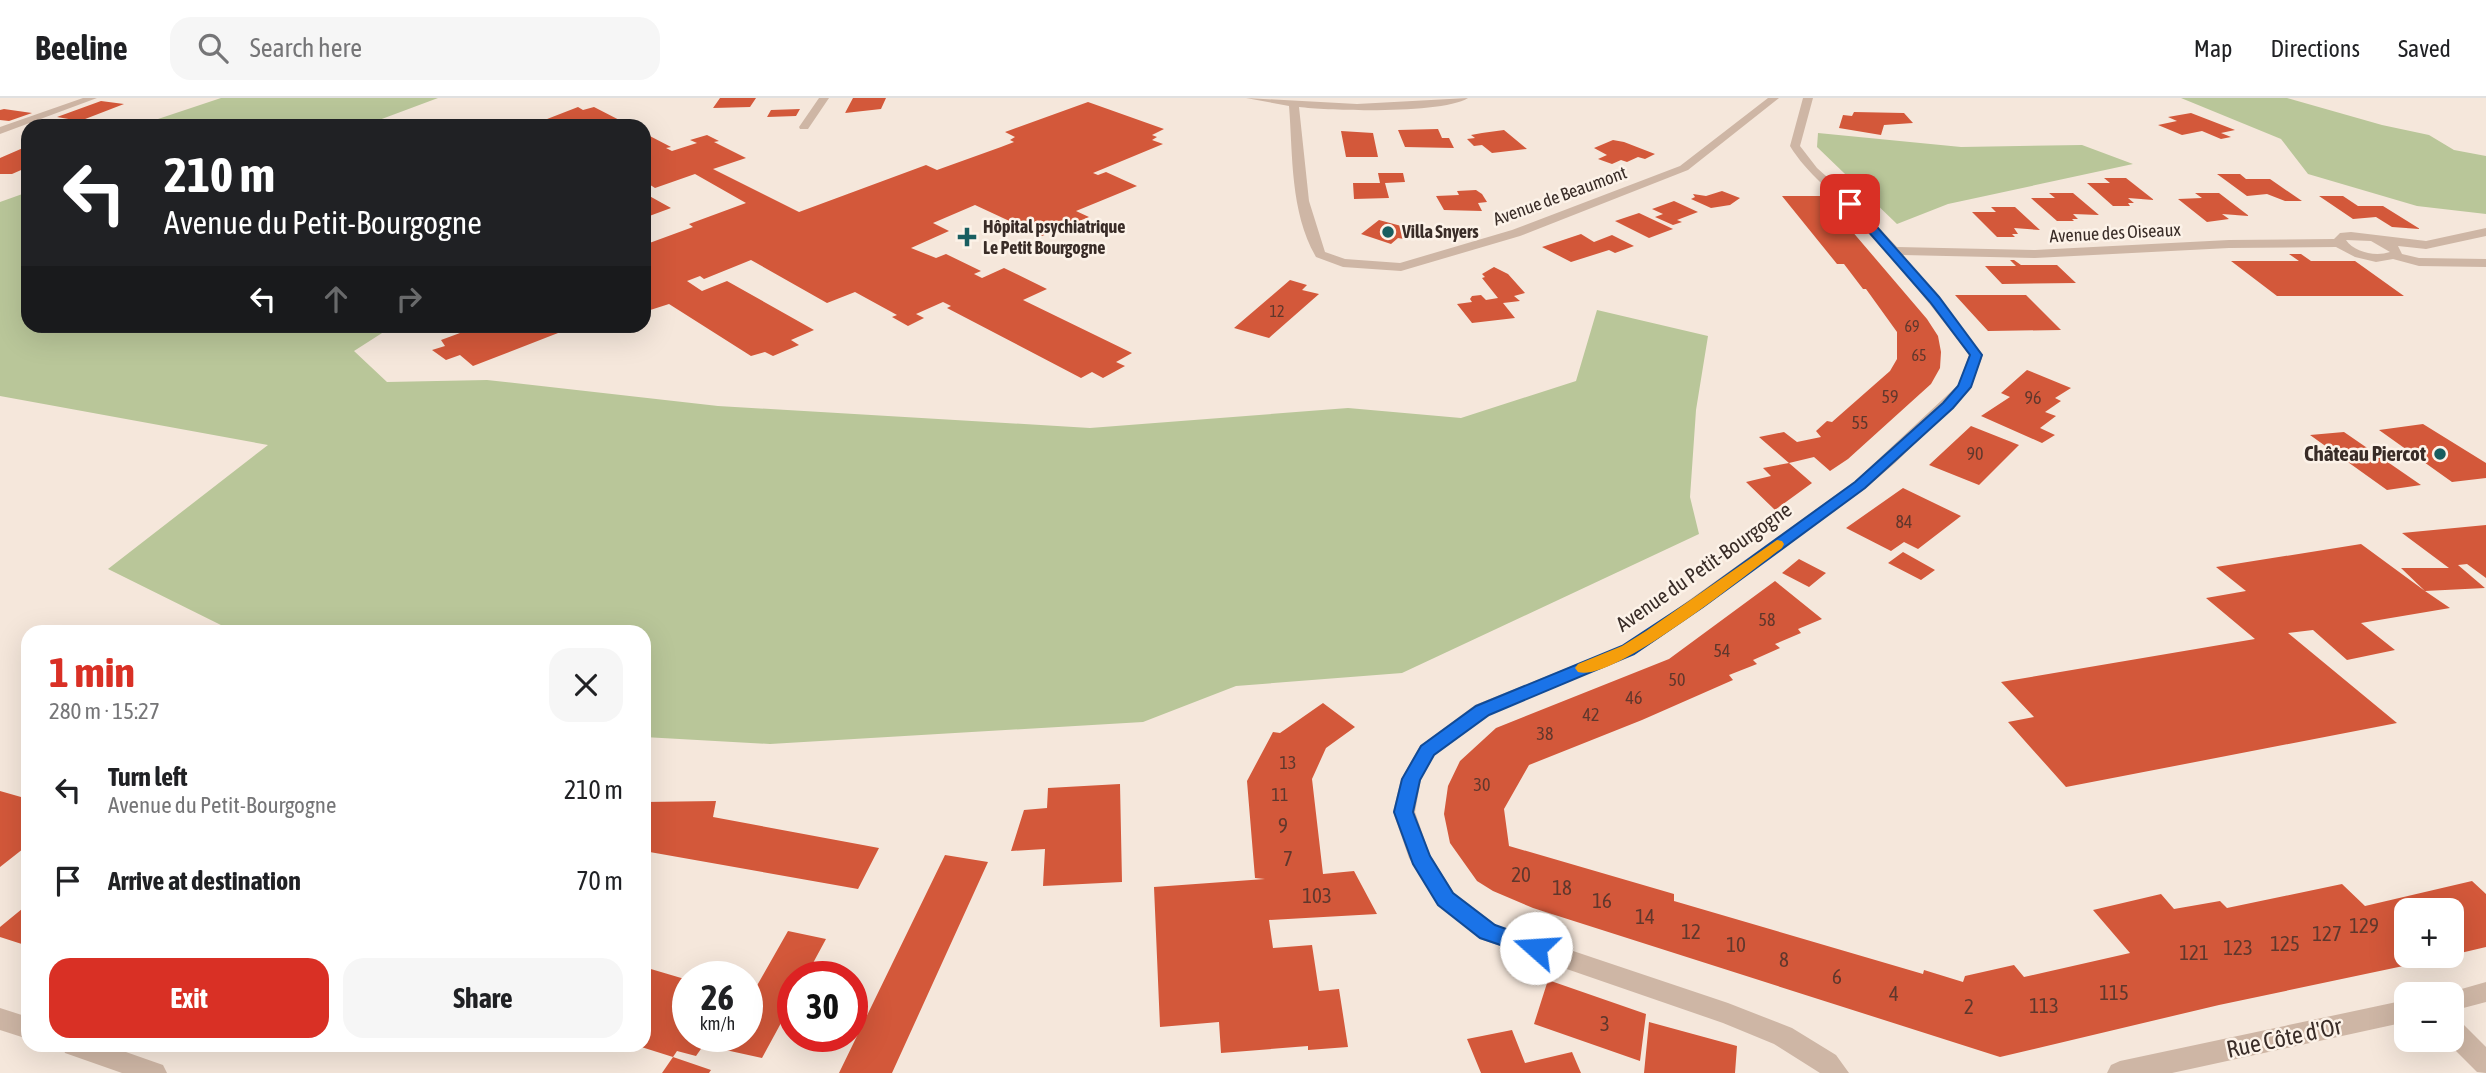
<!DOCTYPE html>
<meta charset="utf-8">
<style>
:root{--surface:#fff;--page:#f6f6f6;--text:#202124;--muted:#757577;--line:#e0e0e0;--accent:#d93025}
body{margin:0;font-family:"Asap Condensed",sans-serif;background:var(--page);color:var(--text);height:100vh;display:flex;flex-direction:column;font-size:26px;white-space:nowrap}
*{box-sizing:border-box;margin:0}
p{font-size:23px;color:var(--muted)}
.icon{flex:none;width:38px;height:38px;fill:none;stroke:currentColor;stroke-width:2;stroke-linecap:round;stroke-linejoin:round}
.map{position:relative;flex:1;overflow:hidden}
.side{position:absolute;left:21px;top:527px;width:630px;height:427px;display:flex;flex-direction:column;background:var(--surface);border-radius:21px;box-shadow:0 7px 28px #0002}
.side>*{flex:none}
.banner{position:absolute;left:21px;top:21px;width:630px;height:214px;border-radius:21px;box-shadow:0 7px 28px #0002;background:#202124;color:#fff;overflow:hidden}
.fabs{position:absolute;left:2394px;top:800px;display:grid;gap:14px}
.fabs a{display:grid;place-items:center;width:70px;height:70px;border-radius:14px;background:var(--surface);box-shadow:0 7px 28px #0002;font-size:35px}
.speed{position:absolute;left:672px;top:863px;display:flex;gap:14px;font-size:35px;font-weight:700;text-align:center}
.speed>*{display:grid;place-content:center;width:91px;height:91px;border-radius:50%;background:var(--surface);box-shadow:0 7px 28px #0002;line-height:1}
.speed small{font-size:18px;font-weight:400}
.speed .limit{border:10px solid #d22;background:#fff;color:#111}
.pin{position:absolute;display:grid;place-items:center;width:60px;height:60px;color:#fff;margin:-30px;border-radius:14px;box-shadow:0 4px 10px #0006}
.me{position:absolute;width:77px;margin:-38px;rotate:289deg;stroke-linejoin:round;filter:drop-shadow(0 0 5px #0008)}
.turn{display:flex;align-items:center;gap:24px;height:147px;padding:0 28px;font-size:32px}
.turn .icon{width:91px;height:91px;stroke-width:2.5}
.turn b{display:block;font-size:49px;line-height:60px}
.lanes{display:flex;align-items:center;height:66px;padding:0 28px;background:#0003;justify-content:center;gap:35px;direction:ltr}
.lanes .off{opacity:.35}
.round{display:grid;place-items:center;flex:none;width:74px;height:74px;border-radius:21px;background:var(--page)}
.summary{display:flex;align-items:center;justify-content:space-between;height:119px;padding:0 28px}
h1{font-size:42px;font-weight:700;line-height:52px;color:var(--accent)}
.cta{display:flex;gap:14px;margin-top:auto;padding:14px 28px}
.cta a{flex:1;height:80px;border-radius:21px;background:var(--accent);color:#fff;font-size:28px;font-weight:700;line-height:80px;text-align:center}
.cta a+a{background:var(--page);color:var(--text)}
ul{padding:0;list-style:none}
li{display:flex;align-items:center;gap:21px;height:91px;padding:0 28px}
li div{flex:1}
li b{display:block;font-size:26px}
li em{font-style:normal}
header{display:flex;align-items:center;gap:42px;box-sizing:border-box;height:98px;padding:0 35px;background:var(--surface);border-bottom:2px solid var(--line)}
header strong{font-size:33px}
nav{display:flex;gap:38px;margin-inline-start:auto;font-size:24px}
.search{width:490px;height:63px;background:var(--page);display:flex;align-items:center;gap:18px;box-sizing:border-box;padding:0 24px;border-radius:21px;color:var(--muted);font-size:26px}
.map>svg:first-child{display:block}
.green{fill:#b9c699}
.building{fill:#d3583a}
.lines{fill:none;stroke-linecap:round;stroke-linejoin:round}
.minor{fill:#ceb6a5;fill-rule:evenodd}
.route{fill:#1a73e8;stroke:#114b97;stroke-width:2}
.slow{fill:#f59e0b}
.poi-dot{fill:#185e60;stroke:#fcf2e8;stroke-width:2.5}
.labels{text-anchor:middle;stroke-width:5;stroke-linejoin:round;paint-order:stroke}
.far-number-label{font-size:16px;fill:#60372c}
.far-street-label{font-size:18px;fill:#392c27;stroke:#fcf2e8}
.far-poi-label{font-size:18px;font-weight:bold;fill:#392c27;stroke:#fcf2e8;text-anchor:start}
.number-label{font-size:18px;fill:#60372c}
.poi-label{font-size:21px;font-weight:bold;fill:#392c27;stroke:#fcf2e8;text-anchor:end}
.street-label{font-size:21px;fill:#392c27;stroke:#fcf2e8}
.near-number-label{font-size:21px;fill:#60372c}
.near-street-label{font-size:24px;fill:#392c27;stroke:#fcf2e8}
</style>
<header>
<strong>Beeline</strong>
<div class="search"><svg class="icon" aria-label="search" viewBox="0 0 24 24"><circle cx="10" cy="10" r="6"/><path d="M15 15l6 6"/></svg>Search here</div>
<nav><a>Map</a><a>Directions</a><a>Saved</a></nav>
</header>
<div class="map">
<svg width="2486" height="975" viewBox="0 0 2486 975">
<rect width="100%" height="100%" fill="#f5e7db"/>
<path class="green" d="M 221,0 L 438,0 L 363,28 L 137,28 Z
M 2181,0 L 2287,0 L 2382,27 L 2429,37 L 2454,52 L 2486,58 L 2486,116 L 2417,108 L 2308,76 L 2281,41 Z
M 1818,35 L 1961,49 L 2082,47 L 2133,66 L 1948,106 L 1897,126 L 1817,49 Z
M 28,94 L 28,228 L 393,228 L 354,253 L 387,284 L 487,282 L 718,308 L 1090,330 L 1348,310 L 1461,320 L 1576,283 L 1597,212 L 1708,238 L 1696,312 L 1690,399 L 1699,436 L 1402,575 L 1236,588 L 1143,624 L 770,646 L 644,639 L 644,534 L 235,534 L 108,471 L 268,347 L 0,298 L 0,104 Z"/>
<path class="building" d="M 720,0 L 756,0 L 750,9 L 713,10 Z
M 886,0 L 881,11 L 845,15 L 853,0 Z
M 101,3 L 124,6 L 80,23 L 57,19 Z
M 1088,4 L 1164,31 L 1152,37 L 1157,39 L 1152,42 L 1163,46 L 1093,75 L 1098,77 L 1106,74 L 1137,88 L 1076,113 L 1089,119 L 1042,138 L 975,107 L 933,125 L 949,133 L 911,150 L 936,160 L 946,156 L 981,173 L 974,176 L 982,180 L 1004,170 L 1047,191 L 1023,202 L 1132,255 L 1116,264 L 1125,268 L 1103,280 L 1092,274 L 1081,280 L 947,210 L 951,208 L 943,204 L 916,216 L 924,220 L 908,228 L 892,219 L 897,217 L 855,194 L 827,205 L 751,162 L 704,181 L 700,178 L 687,183 L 702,193 L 727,183 L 814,232 L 791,242 L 799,247 L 773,258 L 765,254 L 751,258 L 669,206 L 644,214 L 644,147 L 693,129 L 689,126 L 746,105 L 695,76 L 655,90 L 644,83 L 644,35 L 671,49 L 666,50 L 672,53 L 697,45 L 690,42 L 707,37 L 719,43 L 714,44 L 746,60 L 713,71 L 799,114 L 926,67 L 937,72 L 1001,49 L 1014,44 L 1010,42 L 1015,39 L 1005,34 Z
M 578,9 L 583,12 L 594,9 L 631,28 L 550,28 L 542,23 Z
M 4,11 L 32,15 L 9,23 L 0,22 L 0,12 Z
M 800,11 L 796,18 L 767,19 L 771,12 Z
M 1854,14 L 1904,15 L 1913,25 L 1884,27 L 1881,37 L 1839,30 L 1843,17 L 1852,18 Z
M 2191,15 L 2235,32 L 2221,35 L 2231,39 L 2221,41 L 2202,33 L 2182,37 L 2158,27 L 2177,23 L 2168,19 Z
M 1438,31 L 1442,40 L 1449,40 L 1454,50 L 1405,49 L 1398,32 Z
M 1504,32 L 1527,51 L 1492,55 L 1482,47 L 1474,48 L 1467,41 L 1475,40 L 1471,37 L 1482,35 Z
M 1341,33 L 1373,35 L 1378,59 L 1346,59 Z
M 1613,42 L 1624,44 L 1655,56 L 1645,61 L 1638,59 L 1627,64 L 1621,62 L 1612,66 L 1598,61 L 1607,57 L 1594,50 Z
M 23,50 L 28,51 L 28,69 L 12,76 L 0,76 L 0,60 Z
M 1378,75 L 1403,75 L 1405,84 L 1385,85 L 1389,100 L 1354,101 L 1353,85 L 1380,85 Z
M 2217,76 L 2240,76 L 2246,81 L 2270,81 L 2302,103 L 2285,103 L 2267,96 L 2247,98 Z
M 2104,80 L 2126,80 L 2154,102 L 2128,100 L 2134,105 L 2128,105 L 2130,108 L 2113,108 L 2087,85 L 2110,85 Z
M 1476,92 L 1482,96 L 1487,104 L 1478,105 L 1482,113 L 1444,112 L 1436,98 L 1459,97 L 1457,93 Z
M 1722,93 L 1740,100 L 1730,107 L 1711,110 L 1691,101 L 1695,99 L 1693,96 L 1706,98 Z
M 644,95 L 671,110 L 644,120 Z
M 2049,95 L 2073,95 L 2099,117 L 2073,116 L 2078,121 L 2072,121 L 2074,123 L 2057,123 L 2031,100 L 2055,100 Z
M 2195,95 L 2219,95 L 2249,118 L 2222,116 L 2229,121 L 2207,124 L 2178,101 L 2202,100 Z
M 1782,98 L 1822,98 L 1927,221 L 1938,238 L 1941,254 L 1940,270 L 1931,286 L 1848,361 L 1830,373 L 1814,359 L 1789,365 L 1759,339 L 1784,334 L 1797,344 L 1821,339 L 1816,333 L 1827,323 L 1832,324 L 1890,273 L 1897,261 L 1897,234 L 1866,191 L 1863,191 L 1844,166 L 1837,166 Z
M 2319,98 L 2343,98 L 2358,108 L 2383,108 L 2420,131 L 2392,129 L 2376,119 L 2353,121 Z
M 1674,103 L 1698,114 L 1677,122 L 1682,124 L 1673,127 L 1655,119 L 1663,116 L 1652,111 Z
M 1991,109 L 2015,109 L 2040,132 L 2014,130 L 2018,136 L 2012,136 L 2015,139 L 1997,139 L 1972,114 L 1996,114 Z
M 1639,115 L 1673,131 L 1649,140 L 1615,123 Z
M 1379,122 L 1416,132 L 1404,141 L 1398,140 L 1391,146 L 1361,136 Z
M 1581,136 L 1594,144 L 1612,137 L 1634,148 L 1615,155 L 1609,152 L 1571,164 L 1542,149 Z
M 2289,156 L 2301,156 L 2311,163 L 2355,163 L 2404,198 L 2277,198 L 2231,163 L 2299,163 Z
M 2010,162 L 2014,162 L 2021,167 L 2057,167 L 2076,185 L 2002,186 L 1985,168 L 2016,168 Z
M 1494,169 L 1508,176 L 1525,195 L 1514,198 L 1520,203 L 1503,205 L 1515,220 L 1472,225 L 1457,206 L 1472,204 L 1470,201 L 1472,198 L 1481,197 L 1486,202 L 1498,200 L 1482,180 L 1485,179 L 1482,176 Z
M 1290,182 L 1307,187 L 1302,192 L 1319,196 L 1269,240 L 1234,230 Z
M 1955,197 L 2026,197 L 2061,232 L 1988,233 Z
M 479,228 L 576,228 L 473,268 L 460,257 L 446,262 L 432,252 L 445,248 L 441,242 Z
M 2027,272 L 2071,290 L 2055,300 L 2061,303 L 2045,314 L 2056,318 L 2040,330 L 2055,337 L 2042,345 L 1981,318 L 2010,299 L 2001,295 Z
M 2423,326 L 2486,365 L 2486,380 L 2452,384 L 2379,332 Z
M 1971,328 L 2019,347 L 1979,387 L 1929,367 Z
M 2344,334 L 2421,387 L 2387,392 L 2310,337 Z
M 1789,365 L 1812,385 L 1775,412 L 1746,384 L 1771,378 L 1763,370 Z
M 1903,390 L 1961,418 L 1918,451 L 1904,444 L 1891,453 L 1846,430 Z
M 2486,427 L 2486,480 L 2467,466 L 2458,467 L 2485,490 L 2425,493 L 2450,510 L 2361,525 L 2395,552 L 2347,562 L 2313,532 L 2288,535 L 2397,625 L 2066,689 L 2008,624 L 2034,619 L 2001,584 L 2255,541 L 2206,500 L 2246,493 L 2216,469 L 2361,446 L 2425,493 L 2401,470 L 2449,470 L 2402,435 Z
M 1903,454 L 1935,472 L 1921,482 L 1888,465 Z
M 1799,461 L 1826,475 L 1809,489 L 1782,475 Z
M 1775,483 L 1822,521 L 1798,531 L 1801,535 L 1775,546 L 1780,550 L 1753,562 L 1757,566 L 1729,577 L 1733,582 L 1642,622 L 1529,667 L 1504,711 L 1509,748 L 1674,796 L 1674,803 L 1923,876 L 1924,872 L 1963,884 L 1965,878 L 2014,867 L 2024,879 L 2130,855 L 2093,812 L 2161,796 L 2174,811 L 2220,803 L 2227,810 L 2342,786 L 2365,808 L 2472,783 L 2486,796 L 2486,849 L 2452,857 L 2452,812 L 2406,812 L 2406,858 L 2446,859 L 2219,907 L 2000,959 L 1533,810 L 1493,793 L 1477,783 L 1450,745 L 1444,716 L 1448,688 L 1460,663 L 1496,630 L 1669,561 Z
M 1323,605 L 1355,629 L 1326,650 L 1312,681 L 1323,776 L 1354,773 L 1377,816 L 1269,822 L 1273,850 L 1312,847 L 1319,893 L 1339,891 L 1348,949 L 1308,952 L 1308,948 L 1221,955 L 1219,924 L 1160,929 L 1154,789 L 1265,781 L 1255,780 L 1247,683 L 1273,634 L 1280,635 Z
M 1120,686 L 1122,784 L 1043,788 L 1045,751 L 1011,753 L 1024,712 L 1047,710 L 1048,690 Z
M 0,693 L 28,701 L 28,747 L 0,769 Z
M 716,703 L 713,719 L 879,750 L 858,791 L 644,753 L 644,704 Z
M 945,757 L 988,764 L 892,975 L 839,975 Z
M 28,806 L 28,848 L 0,839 L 0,829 Z
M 788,833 L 826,841 L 806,878 L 793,878 L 793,903 L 762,960 L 721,951 L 729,938 L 747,938 L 747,905 Z
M 644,869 L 688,882 L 688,938 L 710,938 L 696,958 L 677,953 L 673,959 L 635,947 L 644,947 Z
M 1548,882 L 1646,916 L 1640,963 L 1534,926 Z
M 1649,924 L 1737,948 L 1735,975 L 1644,975 Z
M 1512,932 L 1525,965 L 1572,954 L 1581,975 L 1481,975 L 1467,941 Z
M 673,959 L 711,972 L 709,975 L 662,975 Z"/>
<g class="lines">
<path class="minor" d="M 83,0 L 97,0 L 0,36 L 0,29 Z
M 819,0 L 829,0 L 808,31 L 800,31 L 799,29 Z
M 1246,0 L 1357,6 L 1468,0 C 1443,16 1332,13 1299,9 L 1309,103 L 1325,154 L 1345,161 L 1400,165 L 1512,132 L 1680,68 L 1768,0 L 1779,0 L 1688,72 L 1520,138 L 1401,173 L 1343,169 L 1316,159 C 1290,114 1293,58 1289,8 Z
M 1803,0 L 1813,0 L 1800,48 L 1817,70 L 1855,104 L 1897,149 L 2035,152 L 2229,142 L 2334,141 L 2340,135 L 2351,134 L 2426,143 L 2486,130 L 2486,138 L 2426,151 L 2398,148 L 2402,156 L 2419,160 L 2486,161 L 2486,169 L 2419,168 L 2393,161 L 2376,164 L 2355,159 L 2336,149 L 2229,150 L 2035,160 L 1903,157 L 1983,257 L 1970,292 L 1895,365 L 1866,390 L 1658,541 L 1635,556 L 1489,617 L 1434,658 L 1421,681 L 1415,714 L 1430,757 L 1454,795 L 1496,827 L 1728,905 L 1792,930 L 1836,957 L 1849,975 L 1820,975 L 1774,946 L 1723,925 L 1480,841 L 1438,807 L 1409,760 L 1393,714 L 1401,681 L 1420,648 L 1475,607 L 1621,548 L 1646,533 L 1854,384 L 1958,287 L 1969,257 C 1933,209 1896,163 1856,119 C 1834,95 1807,76 1790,48 ZM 2346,142 L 2371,143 L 2390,154 C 2375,159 2354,154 2346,142 Z
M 2486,884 L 2486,904 L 2452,913 L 2452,896 L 2444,896 Z
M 2406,902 L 2406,924 L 2172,975 L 2107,975 L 2111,967 L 2120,963 Z
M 0,910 L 28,919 L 28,941 L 0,932 Z
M 2452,921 L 2461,924 L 2486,949 L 2486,975 L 2477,974 L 2445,942 L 2452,942 Z
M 62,947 L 106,947 L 163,967 L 167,975 L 122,975 L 65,955 Z"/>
</g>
<path class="route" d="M 1846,103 L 1854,103 L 1939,199 L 1982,257 L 1971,289 L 1953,310 L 1865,390 L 1703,509 L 1634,556 L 1489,617 L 1434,657 L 1420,682 L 1413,714 L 1430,758 L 1453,795 L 1495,827 L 1543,844 L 1546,850 L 1543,856 L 1536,859 L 1480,840 L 1438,807 L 1413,766 L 1394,714 L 1402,681 L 1421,648 L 1476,608 L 1622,548 L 1692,502 L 1855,384 L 1943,305 L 1958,288 L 1970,257 L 1930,204 L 1846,108 Z"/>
<path class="slow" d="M 1777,442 L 1782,443 L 1784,446 L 1782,450 C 1749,474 1614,585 1578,574 L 1575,570 L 1578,566 L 1622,548 L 1646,533 Z"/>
<g class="poi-dot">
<circle cx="1388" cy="134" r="7"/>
<path d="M963.5 128.5h7v7h7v7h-7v7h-7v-7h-7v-7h7z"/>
<circle cx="2440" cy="356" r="7"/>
</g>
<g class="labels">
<g class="far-number-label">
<text x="1277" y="219">12</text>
<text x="1912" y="234">69</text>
<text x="1919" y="263">65</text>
</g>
<g class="far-street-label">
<text transform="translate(1560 98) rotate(-20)" y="6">Avenue de Beaumont</text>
<text transform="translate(2115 135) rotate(-3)" y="6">Avenue des Oiseaux</text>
</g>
<g class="far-poi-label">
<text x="983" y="135">Hôpital psychiatrique<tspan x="983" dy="21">Le Petit Bourgogne</tspan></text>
<text x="1402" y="140">Villa Snyers</text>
</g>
<g class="number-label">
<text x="1890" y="305">59</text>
<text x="2033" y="306">96</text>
<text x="1860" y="331">55</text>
<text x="1975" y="362">90</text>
<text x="1904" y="430">84</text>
<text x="1767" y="528">58</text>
<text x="1722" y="559">54</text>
<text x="1677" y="588">50</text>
<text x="1634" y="606">46</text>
<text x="1591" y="623">42</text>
<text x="1545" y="642">38</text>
<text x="1288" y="671">13</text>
<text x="1482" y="693">30</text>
<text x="1280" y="703">11</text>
</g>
<g class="poi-label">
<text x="2426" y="363">Château Piercot</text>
</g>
<g class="street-label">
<text transform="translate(1704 469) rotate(-35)" y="7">Avenue du Petit-Bourgogne</text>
</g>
<g class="near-number-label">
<text x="1283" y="735">9</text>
<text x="1288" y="768">7</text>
<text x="1521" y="784">20</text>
<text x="1562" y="797">18</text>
<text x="1317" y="805">103</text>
<text x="1602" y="810">16</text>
<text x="1645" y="826">14</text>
<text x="2364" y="835">129</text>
<text x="1691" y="841">12</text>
<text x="2327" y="843">127</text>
<text x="2285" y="853">125</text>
<text x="1736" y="854">10</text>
<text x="2238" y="857">123</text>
<text x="2194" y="862">121</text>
<text x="1784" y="869">8</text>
<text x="1837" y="886">6</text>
<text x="2114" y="902">115</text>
<text x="1894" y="903">4</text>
<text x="2044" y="915">113</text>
<text x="1969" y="916">2</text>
<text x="1605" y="933">3</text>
</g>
<g class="near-street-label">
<text transform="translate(2284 940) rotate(-12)" y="8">Rue Côte d'Or</text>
</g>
</g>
</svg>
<div class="fabs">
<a>+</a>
<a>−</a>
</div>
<div class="speed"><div>26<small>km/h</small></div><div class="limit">30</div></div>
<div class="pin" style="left:1850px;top:106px;background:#d93025"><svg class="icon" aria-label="arrive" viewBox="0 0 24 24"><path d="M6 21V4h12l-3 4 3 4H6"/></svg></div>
<svg class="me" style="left:1536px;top:850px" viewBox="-20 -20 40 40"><circle r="19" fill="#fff"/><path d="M0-13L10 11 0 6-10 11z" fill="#1a73e8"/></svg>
<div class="banner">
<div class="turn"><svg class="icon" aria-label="left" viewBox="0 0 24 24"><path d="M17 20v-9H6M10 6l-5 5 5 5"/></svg><div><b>210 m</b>Avenue du Petit-Bourgogne</div></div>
<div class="lanes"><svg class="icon" aria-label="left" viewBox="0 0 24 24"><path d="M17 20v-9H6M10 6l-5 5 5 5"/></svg><svg class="icon off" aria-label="ahead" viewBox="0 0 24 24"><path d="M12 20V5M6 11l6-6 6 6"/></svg><svg class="icon off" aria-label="right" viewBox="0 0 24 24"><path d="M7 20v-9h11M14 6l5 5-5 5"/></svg></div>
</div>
<section class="side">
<div class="summary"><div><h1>1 min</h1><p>280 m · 15:27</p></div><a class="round"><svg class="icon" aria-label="close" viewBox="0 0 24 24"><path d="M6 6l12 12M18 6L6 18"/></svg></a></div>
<ul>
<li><svg class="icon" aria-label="left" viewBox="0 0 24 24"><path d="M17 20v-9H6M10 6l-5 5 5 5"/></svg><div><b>Turn left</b><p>Avenue du Petit-Bourgogne</p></div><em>210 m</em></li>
<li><svg class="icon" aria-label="arrive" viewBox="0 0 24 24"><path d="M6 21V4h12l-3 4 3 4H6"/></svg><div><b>Arrive at destination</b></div><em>70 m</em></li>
</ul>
<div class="cta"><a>Exit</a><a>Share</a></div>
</section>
</div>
